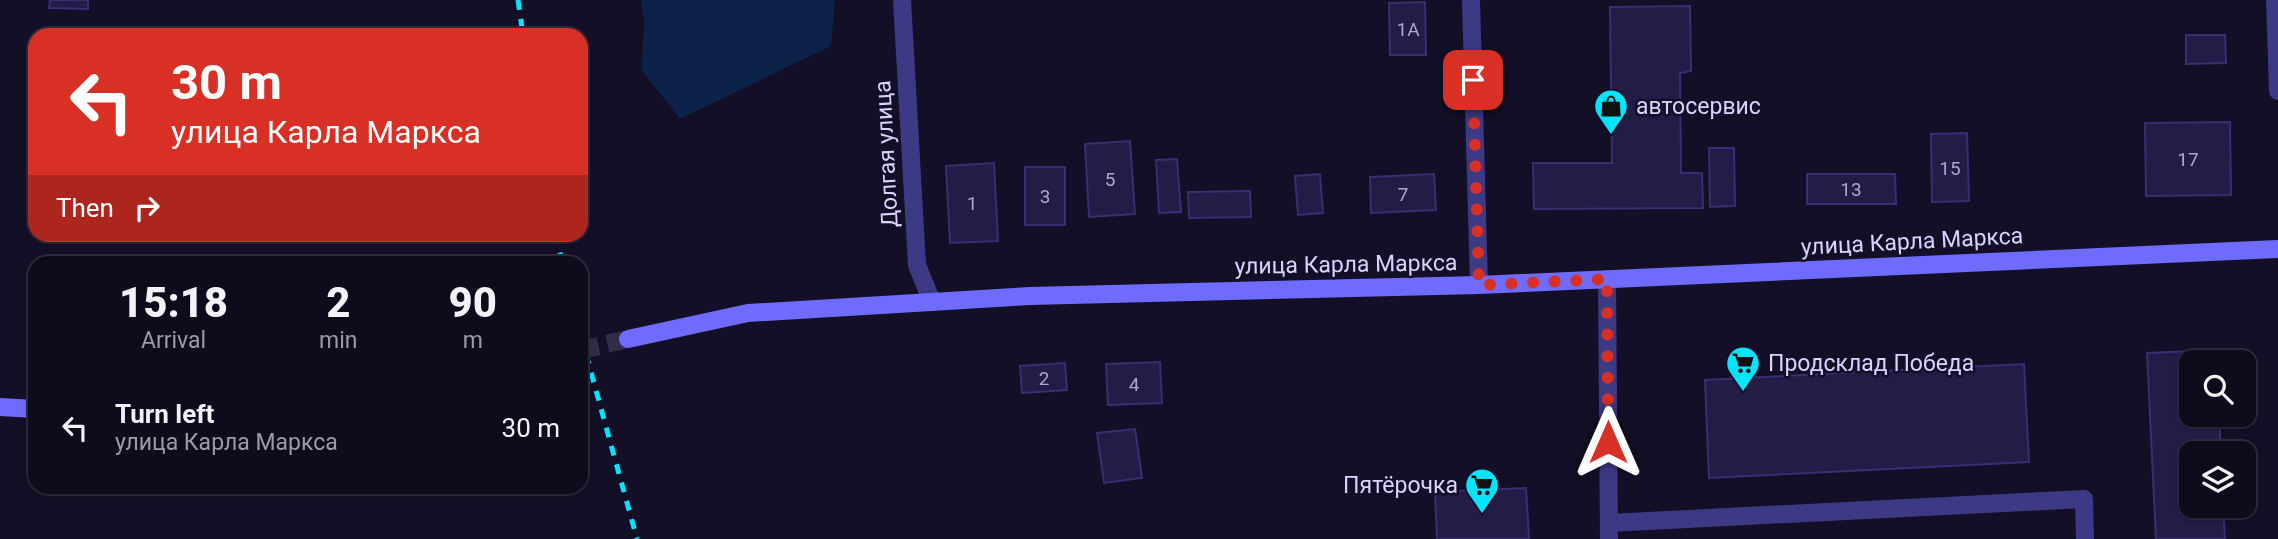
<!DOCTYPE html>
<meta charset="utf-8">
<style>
:root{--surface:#0e0b1c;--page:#1c1929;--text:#f1f3f6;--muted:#9b9ba3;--line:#2e2b3b}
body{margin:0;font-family:Roboto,sans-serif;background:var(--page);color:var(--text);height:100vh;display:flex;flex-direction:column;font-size:26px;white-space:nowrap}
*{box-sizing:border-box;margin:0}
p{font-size:23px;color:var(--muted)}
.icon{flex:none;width:38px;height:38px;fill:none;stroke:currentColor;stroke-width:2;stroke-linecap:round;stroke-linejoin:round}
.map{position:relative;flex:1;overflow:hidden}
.details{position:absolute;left:28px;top:256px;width:560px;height:238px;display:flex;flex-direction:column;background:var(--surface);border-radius:21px;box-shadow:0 2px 5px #0004,0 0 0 2px var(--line)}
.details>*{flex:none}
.guide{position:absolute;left:28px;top:28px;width:560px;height:214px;border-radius:21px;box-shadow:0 2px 5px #0004,0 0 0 2px var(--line);background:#d93025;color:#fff;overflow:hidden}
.buttons{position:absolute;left:2179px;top:350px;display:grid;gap:14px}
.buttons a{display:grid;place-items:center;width:77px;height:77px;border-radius:14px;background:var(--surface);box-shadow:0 2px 5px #0004,0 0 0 2px var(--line);font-size:35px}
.pin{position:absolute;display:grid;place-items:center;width:60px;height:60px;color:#fff;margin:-30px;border-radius:14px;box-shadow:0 4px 10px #0006}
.me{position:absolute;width:77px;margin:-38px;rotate:0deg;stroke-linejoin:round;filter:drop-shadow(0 0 5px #0008)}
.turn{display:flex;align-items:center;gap:24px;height:147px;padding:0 28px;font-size:32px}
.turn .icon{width:91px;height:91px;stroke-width:2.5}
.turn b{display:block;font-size:49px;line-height:60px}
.then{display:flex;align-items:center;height:66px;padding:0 28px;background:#0003;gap:14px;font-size:26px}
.eta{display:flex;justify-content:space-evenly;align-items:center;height:119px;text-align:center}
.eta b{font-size:42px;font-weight:800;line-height:49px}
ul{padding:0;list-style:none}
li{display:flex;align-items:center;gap:21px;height:105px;padding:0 28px}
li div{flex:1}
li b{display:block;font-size:26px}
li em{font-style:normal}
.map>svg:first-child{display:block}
.water{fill:#0c2248}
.building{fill:#241b47;stroke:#3b2d73;stroke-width:2}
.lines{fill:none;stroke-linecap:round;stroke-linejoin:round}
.secondary-tunnel{stroke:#312d47;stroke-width:18;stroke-dasharray:18 9;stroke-linecap:butt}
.lane{stroke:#3d3a85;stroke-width:18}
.street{stroke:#3d3a85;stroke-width:18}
.secondary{stroke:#6f6bff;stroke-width:18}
.rail{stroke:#00e5ff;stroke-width:5;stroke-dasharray:10 9;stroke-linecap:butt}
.route{stroke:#d93025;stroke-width:12;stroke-dasharray:0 21.6}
.labels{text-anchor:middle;stroke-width:5;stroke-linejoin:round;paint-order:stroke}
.number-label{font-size:19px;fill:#aca6d1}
.poi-label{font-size:23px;fill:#d9d4ff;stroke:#130f26;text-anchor:start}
.street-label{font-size:23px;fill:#d9d4ff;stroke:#130f26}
</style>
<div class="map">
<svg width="2278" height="539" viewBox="0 0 2278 539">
<rect width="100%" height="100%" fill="#130f26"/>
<path class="water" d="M 641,0 L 835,0 L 831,46 L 680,119 L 642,71 L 644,22 Z"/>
<path class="building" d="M 50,0 L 88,0 L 88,9 L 49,8 Z
M 1425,2 L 1426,55 L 1390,55 L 1389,3 Z
M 1690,6 L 1691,71 L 1680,73 L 1681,173 L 1702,173 L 1703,208 L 1534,209 L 1533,163 L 1612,163 L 1610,7 Z
M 2186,35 L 2225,35 L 2226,63 L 2186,64 Z
M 2230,122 L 2231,195 L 2146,196 L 2145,123 Z
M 1967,133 L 1969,201 L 1932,202 L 1931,134 Z
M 1130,141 L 1135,214 L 1089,217 L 1085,144 Z
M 1709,148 L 1734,148 L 1735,206 L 1710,207 Z
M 1177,159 L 1181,212 L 1159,213 L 1156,160 Z
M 994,163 L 998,241 L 950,243 L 946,166 Z
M 1025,167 L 1065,167 L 1065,225 L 1025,225 Z
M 1320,174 L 1323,213 L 1298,215 L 1295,176 Z
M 1434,174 L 1436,210 L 1371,213 L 1370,177 Z
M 1807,174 L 1895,174 L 1896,204 L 1807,204 Z
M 1250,191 L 1251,217 L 1189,218 L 1188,192 Z
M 2216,350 L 2216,362 L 2191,362 L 2191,415 L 2219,415 L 2221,453 L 2191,453 L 2191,506 L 2223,506 L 2225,539 L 2156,539 L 2147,353 Z
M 1160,362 L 1162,403 L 1108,405 L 1106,364 Z
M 1065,363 L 1067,390 L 1022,393 L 1020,366 Z
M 2024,364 L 2029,462 L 1709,478 L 1705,380 Z
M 1135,429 L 1142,478 L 1104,483 L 1097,433 Z
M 1526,488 L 1529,539 L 1437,539 L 1435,492 Z"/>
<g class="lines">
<path class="secondary-tunnel" d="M 581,350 L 628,339"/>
<path class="lane" d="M 902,0 L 917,265 L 932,302
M 1609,523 L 2084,499 L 2085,539"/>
<path class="street" d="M 1471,0 L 1479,285
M 2275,0 L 2278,91
M 1607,279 L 1609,539"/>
<path class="secondary" d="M 628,339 L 748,313 L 1030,296 L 1479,285 L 2278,249
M 0,407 L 35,409"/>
<path class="rail" d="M 518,0 L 523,35
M 556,234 L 562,262
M 581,336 L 637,539"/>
</g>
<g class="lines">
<path class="route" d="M 1473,80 L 1479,285 L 1607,279 L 1608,442"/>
</g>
<defs>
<g id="shop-pin" transform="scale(1.75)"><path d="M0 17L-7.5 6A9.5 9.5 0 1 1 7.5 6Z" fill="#00e5ff" stroke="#130f26"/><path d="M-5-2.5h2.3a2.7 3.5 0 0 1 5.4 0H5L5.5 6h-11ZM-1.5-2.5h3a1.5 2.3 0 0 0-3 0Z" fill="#111"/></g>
<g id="supermarket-pin" transform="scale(1.75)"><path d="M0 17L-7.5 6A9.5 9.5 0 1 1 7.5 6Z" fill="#00e5ff" stroke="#130f26"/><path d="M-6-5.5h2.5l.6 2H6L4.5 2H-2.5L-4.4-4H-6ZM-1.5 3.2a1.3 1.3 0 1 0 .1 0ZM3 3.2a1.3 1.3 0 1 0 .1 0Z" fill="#111"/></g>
</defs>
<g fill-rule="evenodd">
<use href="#shop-pin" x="1611" y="106"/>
<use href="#supermarket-pin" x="1743" y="363"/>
<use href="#supermarket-pin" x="1482" y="485"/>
</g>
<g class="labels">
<g class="number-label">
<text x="1408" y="36">1А</text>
<text x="2188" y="166">17</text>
<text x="1950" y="175">15</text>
<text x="1110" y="186">5</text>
<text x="1851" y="196">13</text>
<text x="1403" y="201">7</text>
<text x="1045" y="203">3</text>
<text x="972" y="210">1</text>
<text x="1044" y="385">2</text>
<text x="1134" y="391">4</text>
</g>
<g class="poi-label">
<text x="1636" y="114">автосервис</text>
<text x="1768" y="371">Продсклад Победа</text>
<text x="1458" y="493" text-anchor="end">Пятёрочка</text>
</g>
<g class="street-label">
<text transform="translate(886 154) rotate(-93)" y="8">Долгая улица</text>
<text transform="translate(1912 241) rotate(-3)" y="8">улица Карла Маркса</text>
<text transform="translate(1346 264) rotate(-1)" y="8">улица Карла Маркса</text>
</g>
</g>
</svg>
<div class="buttons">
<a><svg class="icon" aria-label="search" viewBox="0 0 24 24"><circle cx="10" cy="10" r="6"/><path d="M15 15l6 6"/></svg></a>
<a><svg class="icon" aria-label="layers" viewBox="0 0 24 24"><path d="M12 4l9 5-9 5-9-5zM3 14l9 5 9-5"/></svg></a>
</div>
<div class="pin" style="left:1473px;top:80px;background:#d93025"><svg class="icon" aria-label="arrive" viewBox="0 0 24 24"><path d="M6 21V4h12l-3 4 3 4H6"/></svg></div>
<svg class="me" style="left:1608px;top:442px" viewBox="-20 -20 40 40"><path d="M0-17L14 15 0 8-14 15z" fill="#d93025" stroke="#fff" stroke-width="4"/></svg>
<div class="guide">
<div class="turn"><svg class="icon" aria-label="left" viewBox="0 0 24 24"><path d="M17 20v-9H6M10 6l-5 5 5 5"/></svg><div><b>30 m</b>улица Карла Маркса</div></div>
<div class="then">Then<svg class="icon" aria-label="right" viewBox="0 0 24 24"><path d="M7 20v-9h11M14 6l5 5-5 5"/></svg></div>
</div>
<section class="details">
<div class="eta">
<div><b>15:18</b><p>Arrival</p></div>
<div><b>2</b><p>min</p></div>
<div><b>90</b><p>m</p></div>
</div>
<ul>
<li><svg class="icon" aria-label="left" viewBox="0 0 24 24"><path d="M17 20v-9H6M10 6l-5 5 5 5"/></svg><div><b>Turn left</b><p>улица Карла Маркса</p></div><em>30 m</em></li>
</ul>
</section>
</div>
